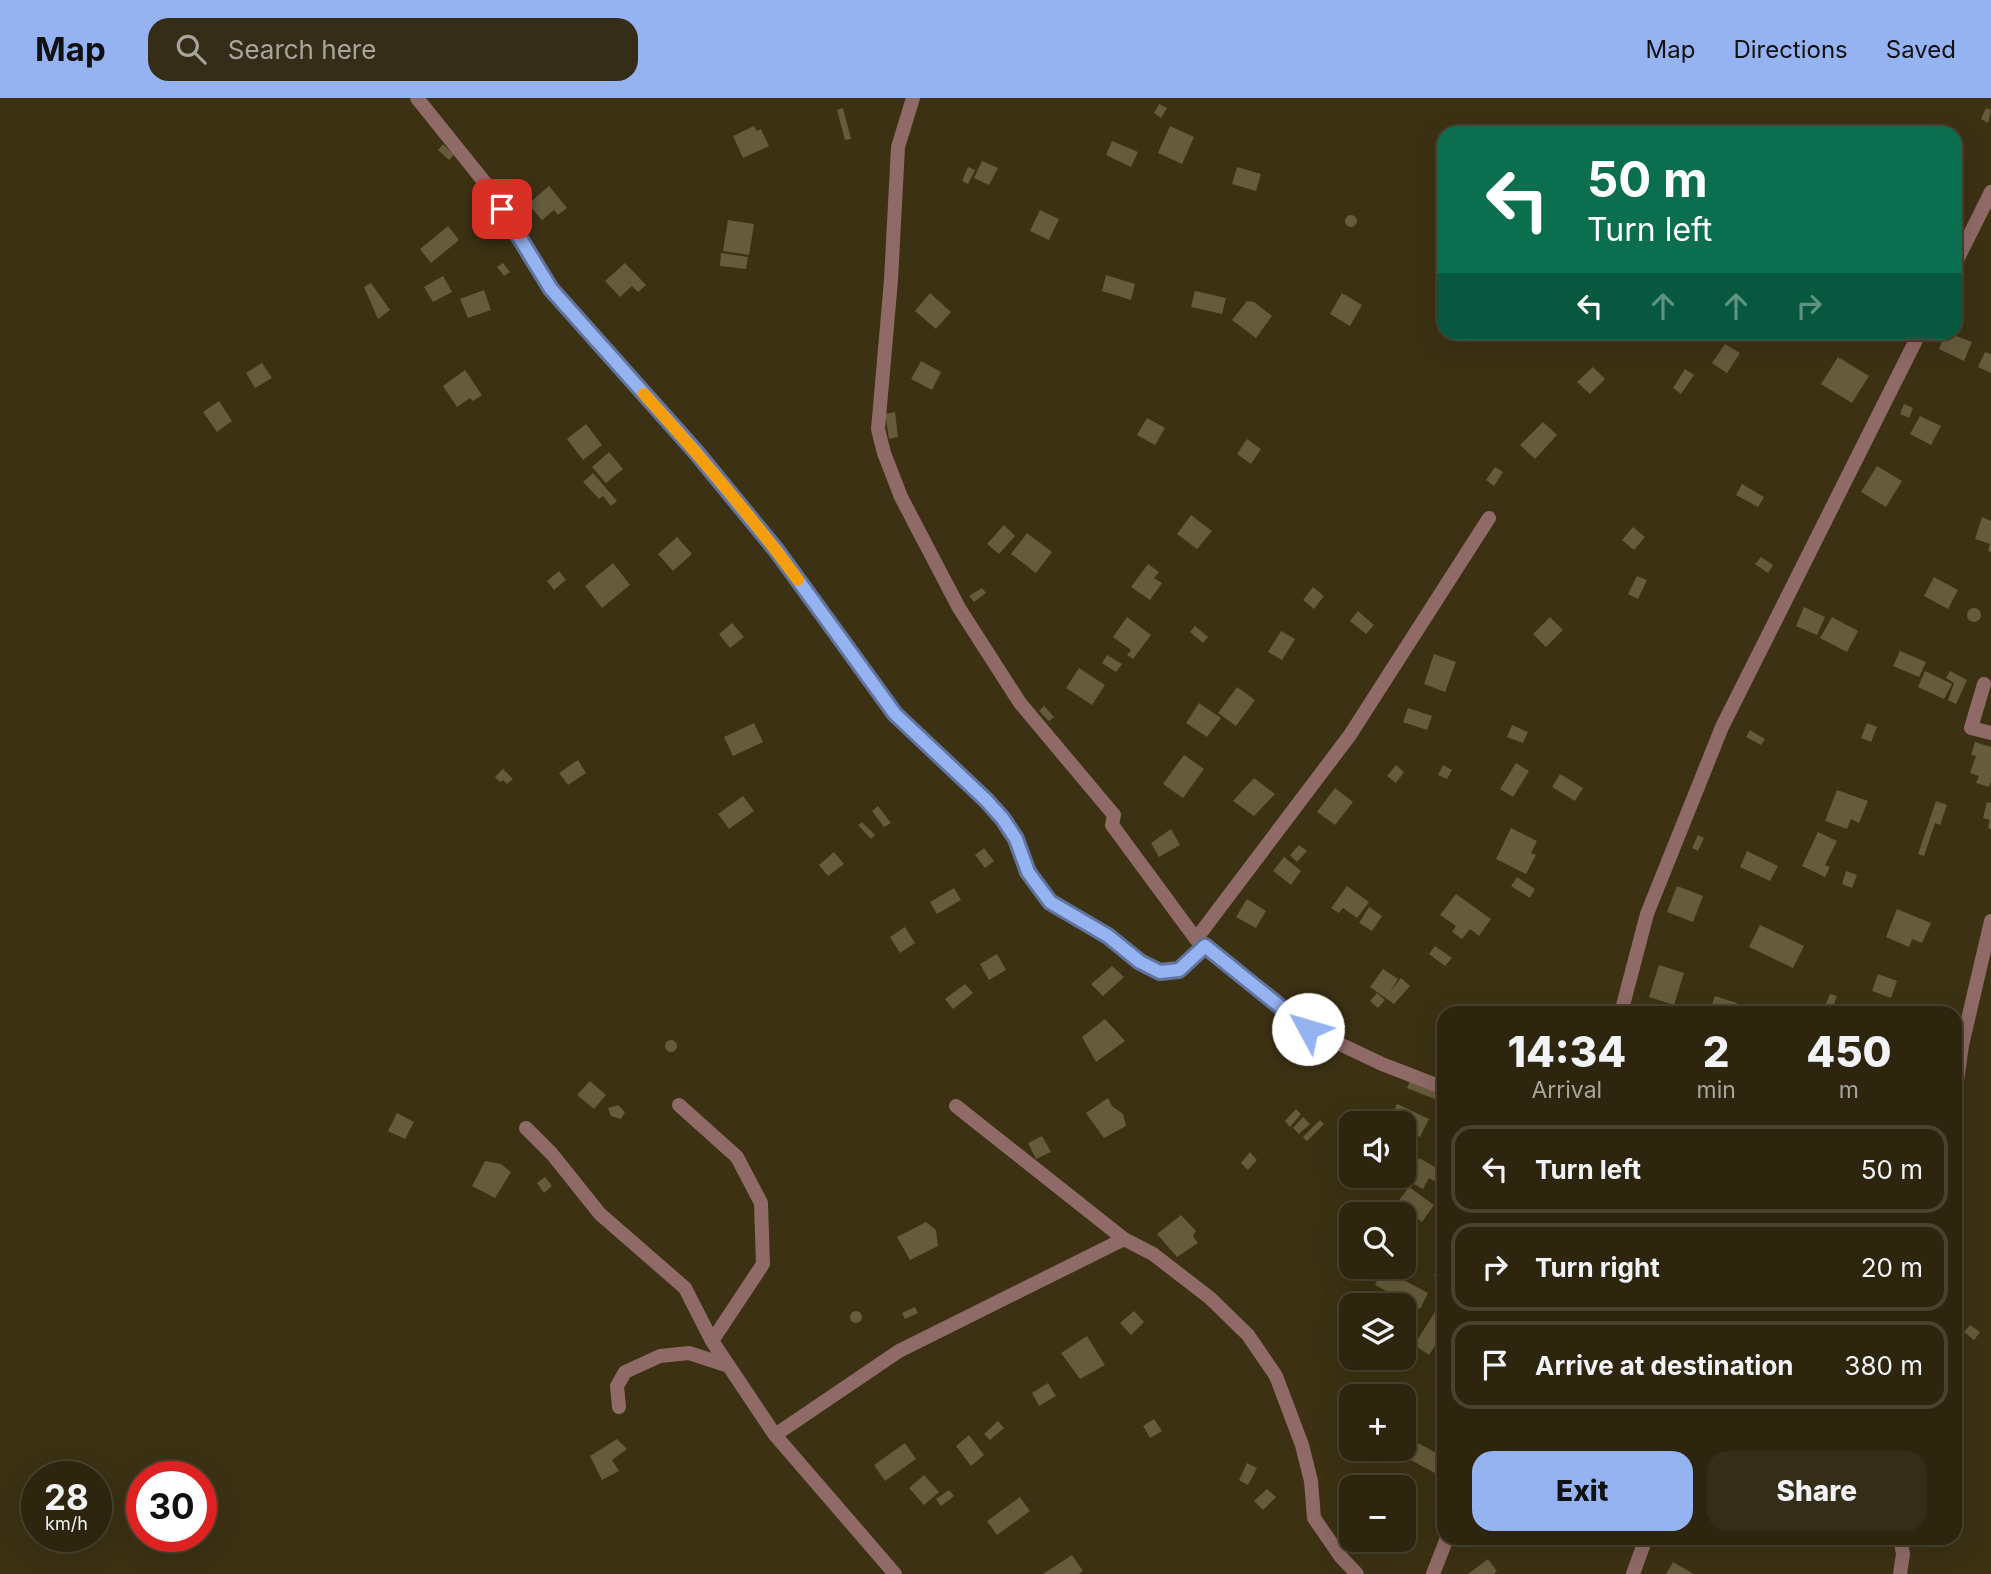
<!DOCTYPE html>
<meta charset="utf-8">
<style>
:root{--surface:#2d250e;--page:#352d17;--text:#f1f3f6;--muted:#a7a59e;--line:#48422e;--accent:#95b2f1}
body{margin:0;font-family:Inter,sans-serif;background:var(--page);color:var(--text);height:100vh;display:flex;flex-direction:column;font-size:26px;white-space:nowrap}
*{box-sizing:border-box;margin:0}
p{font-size:23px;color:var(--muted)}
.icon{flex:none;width:38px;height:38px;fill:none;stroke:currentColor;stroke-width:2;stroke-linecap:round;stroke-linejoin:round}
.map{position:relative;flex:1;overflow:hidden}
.side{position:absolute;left:1437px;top:908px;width:525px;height:539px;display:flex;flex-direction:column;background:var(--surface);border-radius:21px;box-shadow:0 7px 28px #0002,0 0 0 2px var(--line)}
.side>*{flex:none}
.top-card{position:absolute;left:1437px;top:28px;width:525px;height:214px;border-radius:21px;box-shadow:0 7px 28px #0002,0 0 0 2px var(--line);background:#0b6e4f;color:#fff;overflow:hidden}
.controls{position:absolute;left:1339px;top:1013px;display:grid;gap:14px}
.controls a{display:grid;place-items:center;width:77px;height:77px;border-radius:14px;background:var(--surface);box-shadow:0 7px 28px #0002,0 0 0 2px var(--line);font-size:35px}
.speed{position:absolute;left:21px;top:1363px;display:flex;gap:14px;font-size:35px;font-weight:700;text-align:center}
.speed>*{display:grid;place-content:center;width:91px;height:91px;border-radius:50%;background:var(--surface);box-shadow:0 7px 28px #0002,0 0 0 2px var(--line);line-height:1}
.speed small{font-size:18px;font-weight:400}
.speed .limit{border:10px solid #d22;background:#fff;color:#111}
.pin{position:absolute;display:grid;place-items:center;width:60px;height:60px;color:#fff;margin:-30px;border-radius:14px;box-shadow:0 4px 10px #0006}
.me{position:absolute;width:77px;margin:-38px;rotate:309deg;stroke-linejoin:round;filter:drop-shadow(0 0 5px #0008)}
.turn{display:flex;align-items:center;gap:24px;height:147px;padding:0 35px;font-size:32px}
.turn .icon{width:91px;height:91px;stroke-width:2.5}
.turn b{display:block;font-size:49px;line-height:60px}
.lanes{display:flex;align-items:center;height:66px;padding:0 35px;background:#0003;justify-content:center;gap:35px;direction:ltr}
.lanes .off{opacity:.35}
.eta{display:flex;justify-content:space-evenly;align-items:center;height:119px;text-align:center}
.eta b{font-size:42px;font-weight:800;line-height:49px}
.cta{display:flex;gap:14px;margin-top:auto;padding:14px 35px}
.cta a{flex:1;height:80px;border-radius:21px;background:var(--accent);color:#111;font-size:28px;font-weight:800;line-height:80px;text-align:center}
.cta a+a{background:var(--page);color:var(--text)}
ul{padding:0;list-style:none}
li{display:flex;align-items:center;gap:21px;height:88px;margin:0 14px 10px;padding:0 21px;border:4px solid var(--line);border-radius:21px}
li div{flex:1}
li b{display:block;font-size:26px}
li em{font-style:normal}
header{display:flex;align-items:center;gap:42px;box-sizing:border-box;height:98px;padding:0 35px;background:var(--accent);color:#111}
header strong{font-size:33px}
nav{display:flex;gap:38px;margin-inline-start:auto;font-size:24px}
.search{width:490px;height:63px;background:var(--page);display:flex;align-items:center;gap:18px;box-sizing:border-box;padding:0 24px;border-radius:21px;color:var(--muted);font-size:26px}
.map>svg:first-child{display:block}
.building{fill:#665b3b}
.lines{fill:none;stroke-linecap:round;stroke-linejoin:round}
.street{stroke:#8f6a66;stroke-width:14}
.route-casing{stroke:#61749d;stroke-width:18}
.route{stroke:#95b2f1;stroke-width:12}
.slow{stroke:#f59e0b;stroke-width:12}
</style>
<header>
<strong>Map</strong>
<div class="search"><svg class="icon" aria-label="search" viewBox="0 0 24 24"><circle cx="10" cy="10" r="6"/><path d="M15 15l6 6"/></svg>Search here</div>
<nav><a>Map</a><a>Directions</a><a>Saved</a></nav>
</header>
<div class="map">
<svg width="1991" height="1476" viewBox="0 0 1991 1476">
<rect width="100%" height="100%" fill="#3c3113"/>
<path class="building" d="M 1159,6 L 1167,10 L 1161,20 L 1154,15 Z
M 843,10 L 851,41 L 845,42 L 837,12 Z
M 1986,10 L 1991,12 L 1988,25 L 1981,21 Z
M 754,28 L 757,33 L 761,31 L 769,48 L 743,60 L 733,38 Z
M 1170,28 L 1194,39 L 1182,66 L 1158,55 Z
M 1112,43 L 1138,54 L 1131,69 L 1106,57 Z
M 443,46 L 454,57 L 449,62 L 438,52 Z
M 982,63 L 998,70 L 989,87 L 974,80 Z
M 968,69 L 975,72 L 968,86 L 962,83 Z
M 1237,69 L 1261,76 L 1256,93 L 1232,86 Z
M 549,88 L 567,110 L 558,117 L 554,112 L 542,122 L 528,106 Z
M 1040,112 L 1059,121 L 1049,142 L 1030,133 Z
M1345 123a6 6 0 1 1 12 0a6 6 0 1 1-12 0Z
M 728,122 L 754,126 L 749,157 L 723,153 Z
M 448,128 L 459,142 L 431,165 L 420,151 Z
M 721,155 L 748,159 L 746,171 L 720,168 Z
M 503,165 L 510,174 L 504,178 L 497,169 Z
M 625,165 L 646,187 L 638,194 L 632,188 L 620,199 L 605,183 Z
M 1106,177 L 1135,186 L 1131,202 L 1102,193 Z
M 443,178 L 452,194 L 433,204 L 424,189 Z
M 371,185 L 390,212 L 378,221 L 364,189 Z
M 484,192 L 491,212 L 468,220 L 460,201 Z
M 1195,193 L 1226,200 L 1222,216 L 1191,209 Z
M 930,195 L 951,214 L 936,231 L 915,213 Z
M 1342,195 L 1362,207 L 1350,228 L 1330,216 Z
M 1247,203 L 1254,204 L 1272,218 L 1256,240 L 1232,222 Z
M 1946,234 L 1972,244 L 1964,263 L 1939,251 Z
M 1725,246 L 1740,255 L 1727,275 L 1712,265 Z
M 1985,254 L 1991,256 L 1991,275 L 1978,269 Z
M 1838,259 L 1869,278 L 1852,305 L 1821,286 Z
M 921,263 L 941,274 L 932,292 L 911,281 Z
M 262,265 L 272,280 L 255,290 L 246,275 Z
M 1593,269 L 1605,281 L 1590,296 L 1577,284 Z
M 1685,271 L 1694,277 L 1681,296 L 1673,290 Z
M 465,272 L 482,297 L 473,303 L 470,300 L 457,309 L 443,288 Z
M 219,303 L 232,323 L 217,334 L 203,314 Z
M 1904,306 L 1913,310 L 1909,320 L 1900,316 Z
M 895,314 L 898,339 L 889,341 L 885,316 Z
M 1920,318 L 1941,328 L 1931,347 L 1910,336 Z
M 1147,320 L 1165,330 L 1155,347 L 1137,337 Z
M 1543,324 L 1557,337 L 1535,361 L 1520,347 Z
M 586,326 L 602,347 L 583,362 L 567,341 Z
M 1247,341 L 1261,351 L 1251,366 L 1237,356 Z
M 609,354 L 623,371 L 606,385 L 592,369 Z
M 1877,368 L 1902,383 L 1886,409 L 1861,394 Z
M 1495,369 L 1503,374 L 1494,388 L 1486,382 Z
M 593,375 L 617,403 L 611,408 L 603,398 L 599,401 L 583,384 Z
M 1742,386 L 1764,399 L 1758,409 L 1736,397 Z
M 1191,417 L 1212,433 L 1197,451 L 1177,436 Z
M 1982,419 L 1991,423 L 1991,454 L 1988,453 L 1990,446 L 1975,441 Z
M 1004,427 L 1015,438 L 999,456 L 987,446 Z
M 1633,429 L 1645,439 L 1634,452 L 1622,442 Z
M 1027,435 L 1052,454 L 1036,475 L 1011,456 Z
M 677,439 L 692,456 L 673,473 L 658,456 Z
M 1761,459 L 1773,467 L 1768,475 L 1755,466 Z
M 613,465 L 630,487 L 602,510 L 585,488 Z
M 1148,466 L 1159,474 L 1154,480 L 1162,485 L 1150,502 L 1131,489 Z
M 559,473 L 566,482 L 554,492 L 547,483 Z
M 1637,478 L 1647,482 L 1638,501 L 1628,496 Z
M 1934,479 L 1958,492 L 1948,511 L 1924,498 Z
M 1313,489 L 1324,498 L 1314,511 L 1303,502 Z
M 982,490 L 986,495 L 974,504 L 969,498 Z
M 1804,509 L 1825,519 L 1817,537 L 1796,528 Z
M1967 517a7 7 0 1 1 14 0a7 7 0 1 1-14 0Z
M 1358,513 L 1374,527 L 1366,536 L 1350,523 Z
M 1127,519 L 1151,537 L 1133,561 L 1127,557 L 1131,552 L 1113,539 Z
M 1550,519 L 1563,532 L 1546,549 L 1533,536 Z
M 1832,519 L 1858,533 L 1847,554 L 1820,540 Z
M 732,525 L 744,539 L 730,550 L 719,536 Z
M 1195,528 L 1208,539 L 1203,545 L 1190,534 Z
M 1281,533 L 1295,541 L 1282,562 L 1268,554 Z
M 1900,553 L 1926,564 L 1919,579 L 1893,568 Z
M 1434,556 L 1456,564 L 1445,594 L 1424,586 Z
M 1107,557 L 1122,566 L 1116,574 L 1102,565 Z
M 1079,570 L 1105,587 L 1092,607 L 1066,590 Z
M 1925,573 L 1952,586 L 1944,601 L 1918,589 Z
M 1950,573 L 1967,582 L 1956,606 L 1948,602 L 1954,585 L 1946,580 Z
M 1237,589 L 1255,602 L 1236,628 L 1218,615 Z
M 1199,605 L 1221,620 L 1207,639 L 1186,625 Z
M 1044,608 L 1054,619 L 1049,623 L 1039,613 Z
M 1408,610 L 1432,618 L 1427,632 L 1403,624 Z
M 754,625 L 763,644 L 733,658 L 724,639 Z
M 1867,625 L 1877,629 L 1871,644 L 1861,640 Z
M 1512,627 L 1528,634 L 1523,645 L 1507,639 Z
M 1750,632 L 1765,641 L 1761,647 L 1746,639 Z
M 1975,644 L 1991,649 L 1991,683 L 1989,689 L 1976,685 L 1979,678 L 1970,675 L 1976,658 L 1971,657 Z
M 1184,657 L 1204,671 L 1183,700 L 1163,686 Z
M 578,662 L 586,675 L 568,687 L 559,675 Z
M 1516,665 L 1529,673 L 1513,699 L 1500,691 Z
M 1396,667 L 1404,674 L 1396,685 L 1387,678 Z
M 1443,667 L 1452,672 L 1447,681 L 1438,677 Z
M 503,671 L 513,681 L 507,686 L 503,682 L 500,684 L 495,679 Z
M 1560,676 L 1583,690 L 1575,703 L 1552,689 Z
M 1254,680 L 1275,696 L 1254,718 L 1233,703 Z
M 1335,690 L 1353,704 L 1335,727 L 1317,714 Z
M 1837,692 L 1868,703 L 1859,725 L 1851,721 L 1847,731 L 1825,723 Z
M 743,698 L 754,713 L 729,731 L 718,716 Z
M 1936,703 L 1947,707 L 1940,727 L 1935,725 L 1924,758 L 1918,756 Z
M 1987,704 L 1991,705 L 1991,731 L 1988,730 L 1990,722 L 1983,720 Z
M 878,708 L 891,725 L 884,729 L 872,713 Z
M 862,724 L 875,737 L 871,741 L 858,727 Z
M 1511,730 L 1537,743 L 1531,755 L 1536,757 L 1526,776 L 1496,761 Z
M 1171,731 L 1180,747 L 1159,759 L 1151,745 Z
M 1818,734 L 1837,743 L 1825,767 L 1830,769 L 1825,779 L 1802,768 Z
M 1698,737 L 1704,740 L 1698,753 L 1692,750 Z
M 1299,747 L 1307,753 L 1297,764 L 1290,757 Z
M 984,750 L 994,763 L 985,770 L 975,757 Z
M 1747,753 L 1778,768 L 1770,783 L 1740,769 Z
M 834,754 L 844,766 L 828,778 L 819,767 Z
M 1284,759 L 1301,773 L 1291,787 L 1273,773 Z
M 1846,773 L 1857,777 L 1852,790 L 1842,786 Z
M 1517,779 L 1535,791 L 1530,800 L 1511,788 Z
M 1347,788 L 1369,804 L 1357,820 L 1343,810 L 1339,815 L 1331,810 Z
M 1677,788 L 1703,798 L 1693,824 L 1667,814 Z
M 954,790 L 961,802 L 937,816 L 930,804 Z
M 1456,796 L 1491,821 L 1479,838 L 1470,831 L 1462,841 L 1452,834 L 1456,828 L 1440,817 Z
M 1247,801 L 1266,813 L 1256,830 L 1236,819 Z
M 1369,809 L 1382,818 L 1372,833 L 1359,825 Z
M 1897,811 L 1931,825 L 1922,845 L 1912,841 L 1909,849 L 1886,839 Z
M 1760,827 L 1804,848 L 1793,870 L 1749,849 Z
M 905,829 L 915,845 L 900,855 L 890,839 Z
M 1435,848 L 1452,860 L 1445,868 L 1429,856 Z
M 997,856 L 1006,872 L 989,882 L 980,866 Z
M 1659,867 L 1684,875 L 1674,907 L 1649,899 Z
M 1112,868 L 1124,879 L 1103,898 L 1091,886 Z
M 1383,871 L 1398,881 L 1390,894 L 1401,880 L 1410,888 L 1394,906 L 1370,889 Z
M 1878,876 L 1897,883 L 1891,900 L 1872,893 Z
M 965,886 L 973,895 L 953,911 L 945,901 Z
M 1377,895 L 1385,902 L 1378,910 L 1370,903 Z
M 1830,896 L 1837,898 L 1831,915 L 1822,915 Z
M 1715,898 L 1737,905 L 1734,915 L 1709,915 Z
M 1105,921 L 1125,943 L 1096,964 L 1082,939 Z
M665 948a6 6 0 1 1 12 0a6 6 0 1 1-12 0Z
M 590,983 L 606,997 L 594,1011 L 577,997 Z
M 1410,983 L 1440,996 L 1437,1002 L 1407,990 Z
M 1108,1000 L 1112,1008 L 1123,1016 L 1126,1028 L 1104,1040 L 1086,1015 Z
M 1397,1006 L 1429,1021 L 1420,1039 L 1404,1031 L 1404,1026 L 1389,1024 Z
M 618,1007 L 625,1014 L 621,1021 L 611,1018 L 608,1010 Z
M 1296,1011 L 1301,1016 L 1290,1029 L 1285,1023 Z
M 397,1015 L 414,1024 L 405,1041 L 388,1033 Z
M 1303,1019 L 1310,1026 L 1299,1036 L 1293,1030 Z
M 1320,1022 L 1324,1026 L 1307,1043 L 1303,1039 Z
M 1042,1038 L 1051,1054 L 1036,1061 L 1028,1045 Z
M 1250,1054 L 1257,1062 L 1248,1072 L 1241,1065 Z
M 1419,1060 L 1444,1074 L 1440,1086 L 1429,1080 L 1423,1091 L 1407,1082 Z
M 485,1063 L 501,1066 L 511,1074 L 495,1100 L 472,1088 Z
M 545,1079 L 552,1088 L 544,1095 L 537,1085 Z
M 1409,1089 L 1434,1107 L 1422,1124 L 1397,1105 Z
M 1181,1117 L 1196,1133 L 1193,1138 L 1198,1145 L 1177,1159 L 1157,1136 Z
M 926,1124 L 936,1132 L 938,1148 L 910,1162 L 897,1139 Z
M 1440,1158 L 1444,1159 L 1444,1181 L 1434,1178 Z
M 1383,1171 L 1428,1195 L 1420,1211 L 1375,1187 Z
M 915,1209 L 918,1215 L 905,1221 L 902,1215 Z
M850 1219a6 6 0 1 1 12 0a6 6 0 1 1-12 0Z
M 1134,1213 L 1144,1224 L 1131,1237 L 1120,1225 Z
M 1435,1214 L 1443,1220 L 1440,1228 L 1444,1234 L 1429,1257 L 1414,1247 Z
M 1970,1227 L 1980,1234 L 1974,1242 L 1964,1234 Z
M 1087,1238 L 1105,1267 L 1080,1281 L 1061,1255 Z
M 1048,1285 L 1056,1298 L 1039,1308 L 1032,1295 Z
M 1378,1286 L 1396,1295 L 1395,1298 L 1371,1298 Z
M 1154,1321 L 1162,1333 L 1150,1340 L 1143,1328 Z
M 998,1323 L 1004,1330 L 990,1342 L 984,1336 Z
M 969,1337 L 984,1357 L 971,1368 L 956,1348 Z
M 617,1341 L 627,1351 L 612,1362 L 619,1373 L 602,1382 L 590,1358 Z
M 1414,1343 L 1444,1359 L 1444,1380 L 1405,1359 Z
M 905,1345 L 916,1361 L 885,1383 L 874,1367 Z
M 1247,1365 L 1257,1370 L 1248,1387 L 1239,1382 Z
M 924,1377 L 939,1394 L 924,1407 L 909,1390 Z
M 1267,1391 L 1276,1399 L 1263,1412 L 1254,1403 Z
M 949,1392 L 954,1398 L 941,1408 L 936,1401 Z
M 1020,1399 L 1030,1413 L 997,1437 L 987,1423 Z
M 1072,1457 L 1083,1473 L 1079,1476 L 1043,1476 Z
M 1488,1461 L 1497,1473 L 1494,1476 L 1468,1476 Z
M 1673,1464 L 1694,1476 L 1666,1476 Z"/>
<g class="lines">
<path class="street" d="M 417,0 L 490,91 L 551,191 L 696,354 L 777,453 L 895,616 L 986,702 L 1003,721 L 1016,741 L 1028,774 L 1050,804 L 1108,838 L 1140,864 L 1160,874 L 1179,872 L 1205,848
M 913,0 L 898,49 L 891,182 L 878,331 L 884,355 L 901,399 L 959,510 L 1020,605 L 1114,717 L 1112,727 L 1196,841 L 1308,931 L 1382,966 L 1444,990
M 1955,166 L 1991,94
M 1984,586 L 1971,630 L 1991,635
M 1196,841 L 1350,637 L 1489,420
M 1621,915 L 1647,816 L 1722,629 L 1920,234
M 1955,997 L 1962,947 L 1991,823
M 679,1007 L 737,1059 L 761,1105 L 763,1166 L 712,1243
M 956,1008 L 1124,1141 L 1153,1156 L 1210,1200 L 1248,1237 L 1276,1278 L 1302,1347 L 1311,1383 L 1314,1420 L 1341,1459 L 1357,1476
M 526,1030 L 552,1056 L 600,1116 L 685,1190 L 712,1243 L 775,1337 L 895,1476
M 619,1309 L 617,1288 L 625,1274 L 660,1258 L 689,1255 L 729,1268
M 775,1337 L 899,1253 L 1124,1141
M 1900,1440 L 1903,1456 L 1900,1476
M 1433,1476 L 1447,1440
M 1633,1476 L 1646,1440"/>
</g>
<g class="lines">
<g class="route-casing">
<path id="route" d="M 502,111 L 551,191 L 696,354 L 777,453 L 895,616 L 986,702 L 1003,721 L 1016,741 L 1028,774 L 1050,804 L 1108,838 L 1140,864 L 1160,874 L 1179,872 L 1205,848 L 1308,931"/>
</g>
<use href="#route" class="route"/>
<path class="slow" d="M 644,296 C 698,356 751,417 798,482"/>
</g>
</svg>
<div class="controls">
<a><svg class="icon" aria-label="sound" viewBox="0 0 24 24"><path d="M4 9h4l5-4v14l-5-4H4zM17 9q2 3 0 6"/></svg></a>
<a><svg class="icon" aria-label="search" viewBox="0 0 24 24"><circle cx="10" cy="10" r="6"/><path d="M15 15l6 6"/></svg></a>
<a><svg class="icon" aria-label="layers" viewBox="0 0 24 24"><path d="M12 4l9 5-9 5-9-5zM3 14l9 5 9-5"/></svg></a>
<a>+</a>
<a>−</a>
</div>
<div class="speed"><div>28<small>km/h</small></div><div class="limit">30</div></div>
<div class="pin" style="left:502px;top:111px;background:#d93025"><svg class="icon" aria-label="arrive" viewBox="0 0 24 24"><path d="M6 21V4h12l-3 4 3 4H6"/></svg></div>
<svg class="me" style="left:1308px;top:931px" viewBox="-20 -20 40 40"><circle r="19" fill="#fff"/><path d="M0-13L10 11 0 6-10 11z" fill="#95b2f1"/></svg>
<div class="top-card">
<div class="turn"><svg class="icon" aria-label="left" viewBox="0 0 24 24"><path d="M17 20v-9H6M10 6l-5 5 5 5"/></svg><div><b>50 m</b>Turn left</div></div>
<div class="lanes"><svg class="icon" aria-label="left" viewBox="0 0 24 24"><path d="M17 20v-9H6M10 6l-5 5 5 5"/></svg><svg class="icon off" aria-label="ahead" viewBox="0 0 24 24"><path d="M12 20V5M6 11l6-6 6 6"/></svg><svg class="icon off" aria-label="ahead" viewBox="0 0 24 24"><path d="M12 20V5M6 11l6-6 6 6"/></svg><svg class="icon off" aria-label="right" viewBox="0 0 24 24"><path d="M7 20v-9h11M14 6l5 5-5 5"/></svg></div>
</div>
<section class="side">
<div class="eta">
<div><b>14:34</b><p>Arrival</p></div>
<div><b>2</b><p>min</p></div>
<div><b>450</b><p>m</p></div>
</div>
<ul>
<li><svg class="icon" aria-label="left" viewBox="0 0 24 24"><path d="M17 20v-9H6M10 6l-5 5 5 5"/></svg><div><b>Turn left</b></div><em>50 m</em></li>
<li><svg class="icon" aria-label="right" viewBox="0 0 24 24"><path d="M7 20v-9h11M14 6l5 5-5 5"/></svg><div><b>Turn right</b></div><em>20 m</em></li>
<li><svg class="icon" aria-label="arrive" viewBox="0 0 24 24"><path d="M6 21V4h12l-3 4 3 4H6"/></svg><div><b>Arrive at destination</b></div><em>380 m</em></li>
</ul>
<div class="cta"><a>Exit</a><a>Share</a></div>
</section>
</div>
